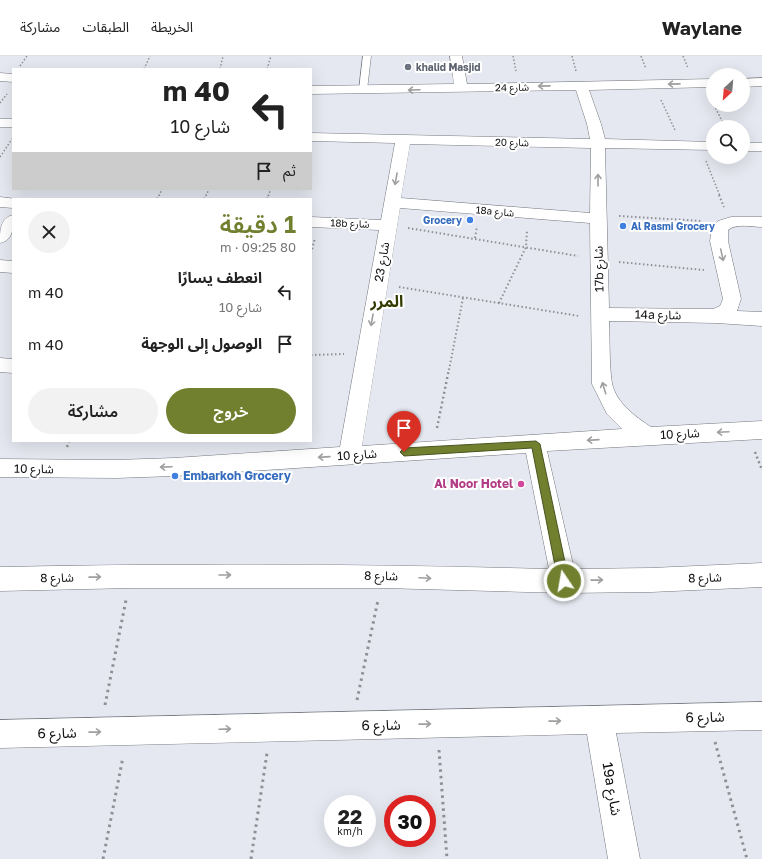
<!DOCTYPE html>
<html lang="ar">
<meta charset="utf-8">
<style>
:root{--surface:#fff;--page:#f2f2f2;--text:#222;--muted:#767676;--line:#e0e0e0;--accent:#70802f}
body{margin:0;font-family:"Golos Text","Noto Sans Arabic",sans-serif;background:var(--page);color:var(--text);direction:rtl;height:100vh;display:flex;flex-direction:column;font-size:15px;white-space:nowrap}
*{box-sizing:border-box;margin:0}
p{font-size:13px;color:var(--muted)}
.icon{flex:none;width:22px;height:22px;fill:none;stroke:currentColor;stroke-width:2;stroke-linecap:round;stroke-linejoin:round}
.map{position:relative;flex:1;overflow:hidden;direction:ltr}
.sheet{position:absolute;left:12px;top:142px;width:300px;height:244px;display:flex;flex-direction:column;background:var(--surface);border-radius:0px;box-shadow:0 4px 16px #0002;direction:rtl}
.sheet>*{flex:none}
.top-card{position:absolute;left:12px;top:12px;width:300px;height:122px;border-radius:0px;box-shadow:0 4px 16px #0002;direction:rtl;background:#fff;color:var(--text);overflow:hidden}
.needle{width:26px;rotate:206deg}
.controls{position:absolute;left:706px;top:12px;display:grid;gap:8px}
.controls a{display:grid;place-items:center;width:44px;height:44px;border-radius:50%;background:var(--surface);box-shadow:0 4px 16px #0002;font-size:20px}
.speed{position:absolute;left:324px;top:739px;display:flex;gap:8px;font-size:20px;font-weight:700;text-align:center}
.speed>*{display:grid;place-content:center;width:52px;height:52px;border-radius:50%;background:var(--surface);box-shadow:0 4px 16px #0002;line-height:1}
.speed small{font-size:10px;font-weight:400}
.speed .limit{border:6px solid #d22;background:#fff;color:#111}
.pin{position:absolute;display:grid;place-items:center;width:34px;height:34px;color:#fff;margin:-41px -17px;border-radius:50% 50% 50% 0;rotate:-45deg;box-shadow:0 0 4px #0007}
.pin .icon{rotate:45deg}
.me{position:absolute;width:44px;margin:-22px;rotate:348deg;stroke-linejoin:round;filter:drop-shadow(0 0 3px #0008)}
.turn{display:flex;align-items:center;gap:14px;height:84px;padding:0 16px;font-size:18px}
.turn .icon{width:52px;height:52px;stroke-width:2.5}
.turn b{display:block;font-size:28px;line-height:34px}
.then{display:flex;align-items:center;height:38px;padding:0 16px;background:#0003;gap:8px;font-size:15px}
.round{display:grid;place-items:center;flex:none;width:42px;height:42px;border-radius:21px;background:var(--page)}
.overview{display:flex;align-items:center;justify-content:space-between;height:68px;padding:0 16px}
h1{font-size:24px;font-weight:600;line-height:30px;color:var(--accent)}
.primary-button{display:flex;gap:8px;margin-top:auto;padding:8px 16px}
.primary-button a{flex:1;height:46px;border-radius:24px;background:var(--accent);color:#fff;font-size:16px;font-weight:600;line-height:46px;text-align:center}
.primary-button a+a{background:var(--page);color:var(--text)}
ul{padding:0;list-style:none}
li{display:flex;align-items:center;gap:12px;height:52px;padding:0 16px}
li div{flex:1}
li b{display:block;font-size:15px}
li em{font-style:normal}
header{display:flex;align-items:center;gap:24px;box-sizing:border-box;height:56px;padding:0 20px;background:var(--surface);border-bottom:1px solid var(--line)}
header strong{font-size:19px}
nav{display:flex;gap:22px;margin-inline-start:auto;font-size:14px}
.map>svg:first-child{display:block}
.lines{fill:none;stroke-linecap:round;stroke-linejoin:round}
.lane-casing{stroke:#73767d;stroke-width:1}
.street-casing{stroke:#73767d;stroke-width:1}
.path-far3{stroke:#8e9095;stroke-width:1.5;stroke-dasharray:1.5 2;stroke-linecap:butt}
.path-far2{stroke:#8e9095;stroke-width:2;stroke-dasharray:1.5 2.5;stroke-linecap:butt}
.path-far1{stroke:#8e9095;stroke-width:2.5;stroke-dasharray:2 3;stroke-linecap:butt}
.path{stroke:#8e9095;stroke-width:3;stroke-dasharray:2.5 4;stroke-linecap:butt}
.lane{fill:#fff;fill-rule:evenodd}
.street{fill:#fff;fill-rule:evenodd}
.oneway{stroke:#9f9fa0}
.route{fill:#70802f;stroke:#49531f}
.worship-dot{fill:#6b7280;stroke:#fff;stroke-width:1.5}
.shop-dot{fill:#3f7fe0;stroke:#fff;stroke-width:1.5}
.hotel-dot{fill:#d1479c;stroke:#fff;stroke-width:1.5}
.labels{text-anchor:middle;stroke-width:4;stroke-linejoin:round;paint-order:stroke}
.far-worship-label{font-size:10px;font-weight:bold;fill:#5b616d;stroke:#fff;text-anchor:start}
.far-street-label{font-size:10px;fill:#0f1012;stroke:#fff}
.far-shop-label{font-size:10px;font-weight:bold;fill:#366cbe;stroke:#fff;text-anchor:end}
.street-label{font-size:12px;fill:#0f1012;stroke:#fff}
.shop-label{font-size:12px;font-weight:bold;fill:#366cbe;stroke:#fff;text-anchor:start}
.hotel-label{font-size:12px;font-weight:bold;fill:#b23c85;stroke:#fff;text-anchor:end}
.near-street-label{font-size:14px;fill:#0f1012;stroke:#fff}
.district-label{font-size:16px;font-weight:bold;fill:#313b00;stroke:#fff}
</style>
<header>
<strong>Waylane</strong>
<nav><a>الخريطة</a><a>الطبقات</a><a>مشاركة</a></nav>
</header>
<div class="map">
<svg width="762" height="803" viewBox="0 0 762 803">
<rect width="100%" height="100%" fill="#e5e8f0"/>
<g class="lines">
<g class="lane-casing">
<path id="lane" d="M 363,0 L 371,0 L 367,34 L 363,37 L 359,34 Z"/>
</g>
<g class="street-casing">
<path id="street" d="M 450,0 L 462,0 L 467,28 L 713,23 L 713,31 L 589,34 L 601,68 L 605,83 L 713,86 L 713,94 L 605,92 L 609,252 L 713,253 L 720,250 L 723,243 L 710,185 L 712,173 L 718,165 L 731,161 L 762,161 L 762,171 C 751,171 737,167 728,174 L 728,185 L 741,243 L 737,255 L 762,256 L 762,270 L 716,267 L 609,265 C 610,284 609,309 612,327 C 616,347 636,361 651,371 L 762,365 L 762,383 L 547,395 L 574,513 L 651,512 L 762,507 L 762,531 L 651,536 L 564,537 L 383,532 L 131,532 L 0,535 L 0,511 C 183,507 366,508 549,513 L 526,397 L 174,420 L 116,422 L 0,421 L 0,403 L 116,404 L 174,402 L 340,391 L 379,174 L 311,171 L 311,161 L 381,164 L 395,87 L 311,85 L 311,77 L 590,83 L 587,68 L 576,34 L 311,38 L 311,30 L 454,28 ZM 410,88 L 591,92 L 590,157 L 401,142 ZM 400,152 L 590,167 L 592,328 L 607,358 L 622,373 L 362,390 Z
M 0,17 L 13,18 L 13,26 L 0,25 Z
M 762,22 L 762,30 L 743,31 L 743,23 Z
M 0,63 L 13,63 L 13,71 L 0,71 Z
M 743,87 L 762,87 L 762,95 L 743,95 Z
M 0,141 L 17,143 L 13,143 L 13,152 L 0,151 Z
M 13,159 C 13,171 14,184 0,187 C 0,175 0,162 13,159 Z
M 0,204 L 13,205 L 13,217 L 0,216 Z
M 0,302 L 13,303 L 13,317 L 0,316 Z
M 762,646 L 762,674 L 616,677 L 640,803 L 608,803 L 587,678 L 0,692 L 0,664 Z"/>
</g>
<path class="path-far3" d="M 513,0 L 516,15
M 572,0 L 576,15
M 641,0 L 646,13
M 683,0 L 688,12
M 20,10 L 27,0
M 144,13 L 150,0
M 220,13 L 223,0
M 267,13 L 271,0
M 661,44 L 675,74
M 0,47 L 7,38
M 714,49 L 725,71
M 0,101 L 12,83
M 706,105 L 720,140
M 159,140 L 162,133
M 206,140 L 209,133
M 268,140 L 271,133"/>
<path class="path-far2" d="M 719,139 L 724,151
M 157,143 L 159,139
M 204,143 L 206,139
M 267,143 L 269,139
M 619,160 L 702,165
M 408,172 L 578,200
M 475,182 L 477,170
M 311,197 L 315,182
M 619,206 L 704,214
M 399,231 L 579,260
M 499,247 L 526,191 L 527,174
M 311,299 L 344,298
M 449,314 L 463,242"/>
<path class="path-far1" d="M 437,372 L 449,313
M 67,391 L 69,385
M 755,396 L 762,414"/>
<path class="path" d="M 357,644 L 378,544
M 105,649 L 126,544
M 715,686 L 747,803
M 439,694 L 447,803
M 103,803 L 123,701
M 251,803 L 267,697"/>
<use href="#lane" class="lane"/>
<use href="#street" class="street"/>
</g>
<defs><path id="oneway-shaft" d="M-6 0H5M1.5-3L5.5 0L1.5 3" fill="none" stroke-width="1.6" stroke-linecap="round" stroke-linejoin="round"/></defs>
<g class="oneway">
<use href="#oneway-shaft" transform="translate(674 28) rotate(179)"/>
<use href="#oneway-shaft" transform="translate(544 30) rotate(179)"/>
<use href="#oneway-shaft" transform="translate(414 34) rotate(178)"/>
<use href="#oneway-shaft" transform="translate(396 123) rotate(100)"/>
<use href="#oneway-shaft" transform="translate(598 124) rotate(-90)"/>
<use href="#oneway-shaft" transform="translate(722 199) rotate(78)"/>
<use href="#oneway-shaft" transform="translate(372 264) rotate(100)"/>
<use href="#oneway-shaft" transform="translate(604 332) rotate(-107)"/>
<use href="#oneway-shaft" transform="translate(723 376) rotate(177)"/>
<use href="#oneway-shaft" transform="translate(593 384) rotate(176)"/>
<use href="#oneway-shaft" transform="translate(324 401) rotate(176)"/>
<use href="#oneway-shaft" transform="translate(166 411) rotate(178)"/>
<use href="#oneway-shaft" transform="translate(225 519)"/>
<use href="#oneway-shaft" transform="translate(95 521) rotate(-1)"/>
<use href="#oneway-shaft" transform="translate(425 522) rotate(3)"/>
<use href="#oneway-shaft" transform="translate(597 524) rotate(-1)"/>
<use href="#oneway-shaft" transform="translate(555 665) rotate(-1)"/>
<use href="#oneway-shaft" transform="translate(425 668) rotate(-1)"/>
<use href="#oneway-shaft" transform="translate(225 673) rotate(-2)"/>
<use href="#oneway-shaft" transform="translate(95 676) rotate(-1)"/>
</g>
<path class="route" d="M 536,385 L 540,388 L 569,525 L 567,528 L 564,530 L 560,528 L 558,525 L 532,392 L 404,400 L 400,396 L 404,392 Z"/>
<circle class="worship-dot" cx="408" cy="11" r="4"/>
<g class="shop-dot">
<circle cx="470" cy="164" r="4"/>
<circle cx="623" cy="170" r="4"/>
<circle cx="175" cy="420" r="4"/>
</g>
<circle class="hotel-dot" cx="521" cy="428" r="4"/>
<g class="labels">
<g class="far-worship-label">
<text x="416" y="15">khalid Masjid</text>
</g>
<g class="far-street-label">
<text transform="translate(512 31) rotate(-1)" y="4">شارع 24</text>
<text transform="translate(512 86) rotate(1)" y="4">شارع 20</text>
<text transform="translate(495 155) rotate(5)" y="4">18a شارع</text>
<text transform="translate(350 167) rotate(2)" y="4">18b شارع</text>
</g>
<g class="far-shop-label">
<text x="462" y="168">Grocery</text>
<text x="631" y="174" text-anchor="start">Al Rasmi Grocery</text>
</g>
<g class="street-label">
<text transform="translate(382 206) rotate(-80)" y="4">شارع 23</text>
<text transform="translate(599 213) rotate(-91)" y="4">17b شارع</text>
<text transform="translate(658 259) rotate(1)" y="4">14a شارع</text>
<text transform="translate(680 378) rotate(-3)" y="4">شارع 10</text>
<text transform="translate(357 399) rotate(-4)" y="4">شارع 10</text>
<text transform="translate(34 413) rotate(1)" y="4">شارع 10</text>
<text transform="translate(381 520) rotate(1)" y="4">شارع 8</text>
<text transform="translate(57 522) rotate(-1)" y="4">شارع 8</text>
<text transform="translate(705 522) rotate(-2)" y="4">شارع 8</text>
</g>
<g class="shop-label">
<text x="183" y="424">Embarkoh Grocery</text>
</g>
<g class="hotel-label">
<text x="513" y="432">Al Noor Hotel</text>
</g>
<g class="near-street-label">
<text transform="translate(705 661) rotate(-1)" y="5">شارع 6</text>
<text transform="translate(381 669) rotate(-1)" y="5">شارع 6</text>
<text transform="translate(57 677) rotate(-1)" y="5">شارع 6</text>
<text transform="translate(612 733) rotate(80)" y="5">19a شارع</text>
</g>
<g class="district-label">
<text x="387" y="251">المرر</text>
</g>
</g>
</svg>
<div class="controls">
<a><svg class="needle" viewBox="-14 -14 28 28"><path d="M0-13l5 13h-10z" fill="#e53935"/><path d="M0 13l5-13h-10z" fill="#767676"/></svg></a>
<a><svg class="icon" aria-label="search" viewBox="0 0 24 24"><circle cx="10" cy="10" r="6"/><path d="M15 15l6 6"/></svg></a>
</div>
<div class="speed"><div>22<small>km/h</small></div><div class="limit">30</div></div>
<div class="pin" style="left:404px;top:396px;background:#d93025"><svg class="icon" aria-label="arrive" viewBox="0 0 24 24"><path d="M6 21V4h12l-3 4 3 4H6"/></svg></div>
<svg class="me" style="left:564px;top:525px" viewBox="-20 -20 40 40"><circle r="17" fill="#70802f" stroke="#fff" stroke-width="3"/><path d="M0-11L8 9 0 5-8 9z" fill="#fff"/></svg>
<div class="top-card">
<div class="turn"><svg class="icon" aria-label="left" viewBox="0 0 24 24"><path d="M17 20v-9H6M10 6l-5 5 5 5"/></svg><div><b>40 m</b>شارع 10</div></div>
<div class="then">ثم<svg class="icon" aria-label="arrive" viewBox="0 0 24 24"><path d="M6 21V4h12l-3 4 3 4H6"/></svg></div>
</div>
<section class="sheet">
<div class="overview"><div><h1>1 دقيقة</h1><p>80 m · 09:25</p></div><a class="round"><svg class="icon" aria-label="close" viewBox="0 0 24 24"><path d="M6 6l12 12M18 6L6 18"/></svg></a></div>
<ul>
<li><svg class="icon" aria-label="left" viewBox="0 0 24 24"><path d="M17 20v-9H6M10 6l-5 5 5 5"/></svg><div><b>انعطف يسارًا</b><p>شارع 10</p></div><em>40 m</em></li>
<li><svg class="icon" aria-label="arrive" viewBox="0 0 24 24"><path d="M6 21V4h12l-3 4 3 4H6"/></svg><div><b>الوصول إلى الوجهة</b></div><em>40 m</em></li>
</ul>
<div class="primary-button"><a>خروج</a><a>مشاركة</a></div>
</section>
</div>
